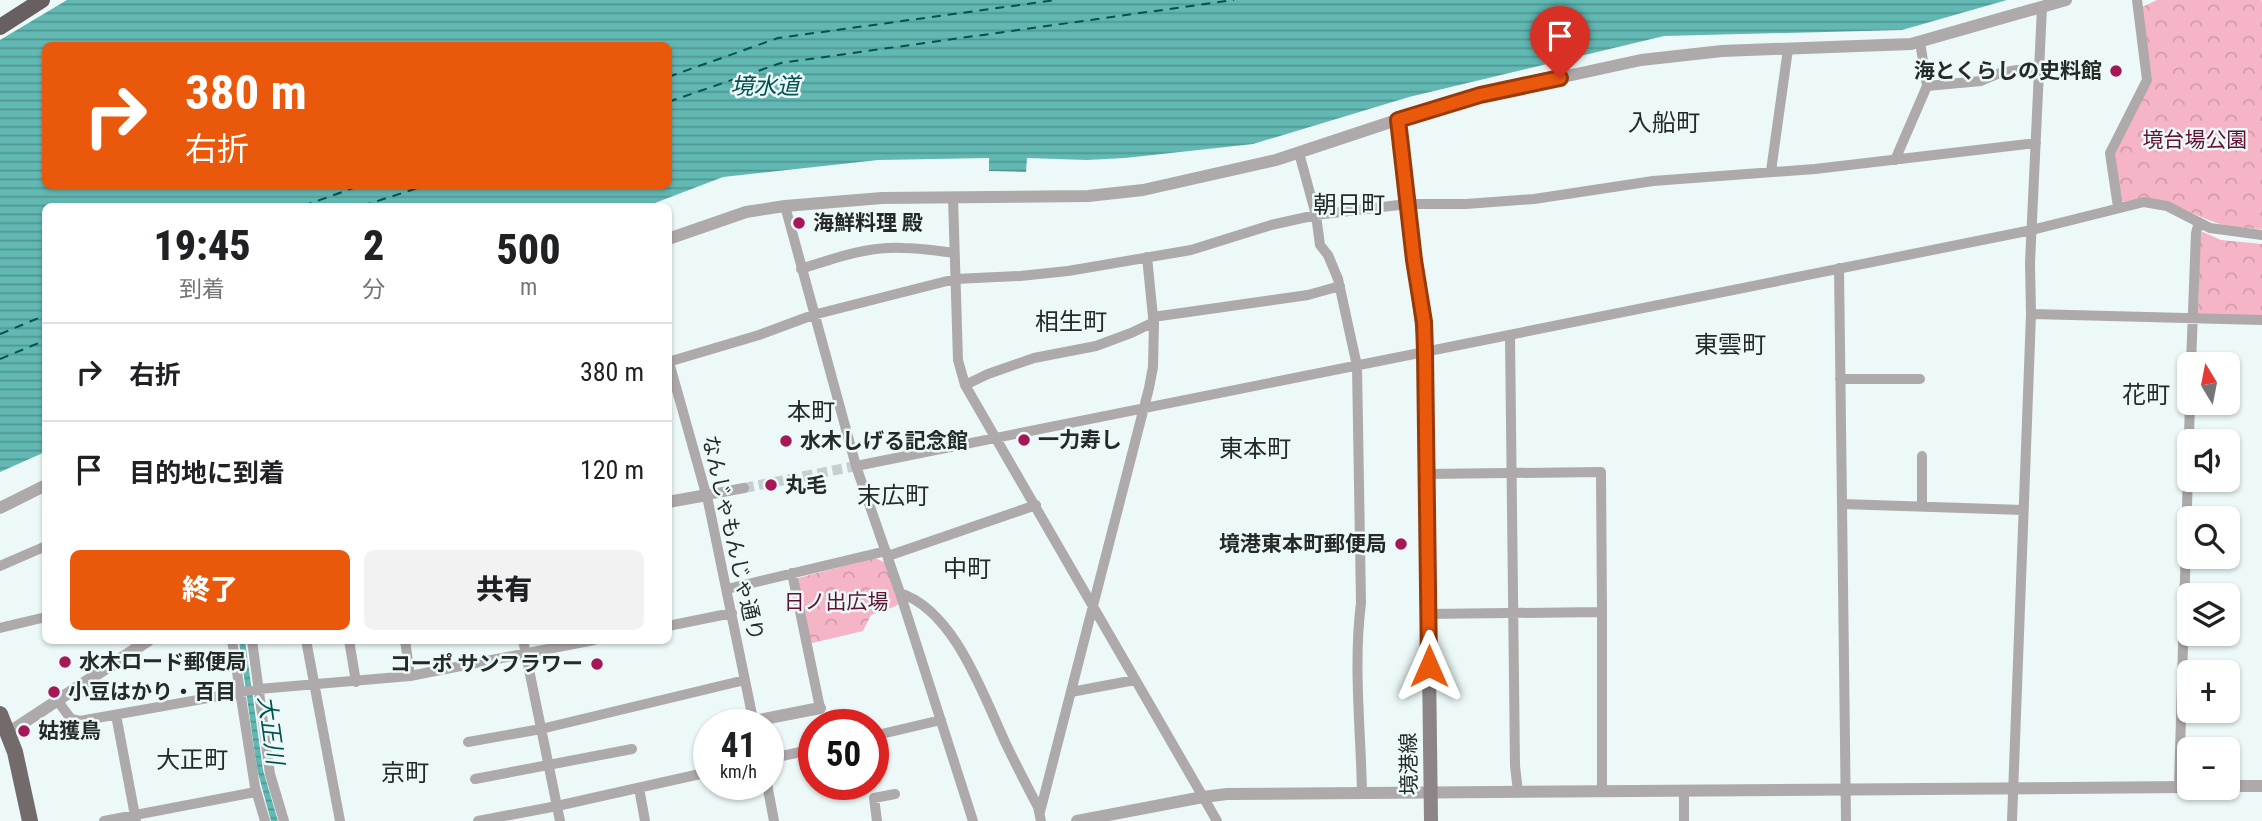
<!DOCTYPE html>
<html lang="ja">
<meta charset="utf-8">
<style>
:root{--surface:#fff;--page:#f2f2f2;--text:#202124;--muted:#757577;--line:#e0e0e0;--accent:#ea580c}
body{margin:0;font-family:"Roboto Condensed","Noto Sans JP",sans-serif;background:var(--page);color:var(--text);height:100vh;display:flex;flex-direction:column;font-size:26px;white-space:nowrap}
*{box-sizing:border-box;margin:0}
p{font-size:23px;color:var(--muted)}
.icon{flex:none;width:38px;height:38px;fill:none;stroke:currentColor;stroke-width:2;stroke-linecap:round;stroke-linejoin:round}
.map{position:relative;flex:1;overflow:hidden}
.panel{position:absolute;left:42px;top:203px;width:630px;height:441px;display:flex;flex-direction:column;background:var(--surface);border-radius:10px;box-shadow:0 2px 5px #0004}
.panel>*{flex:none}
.hud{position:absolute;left:42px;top:42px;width:630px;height:147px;border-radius:10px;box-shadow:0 2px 5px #0004;background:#ea580c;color:#fff;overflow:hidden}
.needle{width:46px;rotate:350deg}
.controls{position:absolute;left:2177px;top:352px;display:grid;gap:14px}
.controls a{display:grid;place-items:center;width:63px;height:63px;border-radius:10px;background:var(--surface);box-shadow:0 2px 5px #0004;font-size:35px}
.speed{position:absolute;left:693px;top:709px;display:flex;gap:14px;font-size:35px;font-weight:700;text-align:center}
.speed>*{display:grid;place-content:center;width:91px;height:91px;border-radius:50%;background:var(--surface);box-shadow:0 2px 5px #0004;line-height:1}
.speed small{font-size:18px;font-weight:400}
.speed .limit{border:10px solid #d22;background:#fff;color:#111}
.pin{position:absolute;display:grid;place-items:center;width:60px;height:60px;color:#fff;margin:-72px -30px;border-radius:50% 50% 50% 0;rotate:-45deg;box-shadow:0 0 7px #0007}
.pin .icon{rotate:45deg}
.me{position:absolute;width:77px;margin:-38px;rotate:0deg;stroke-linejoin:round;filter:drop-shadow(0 0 5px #0008)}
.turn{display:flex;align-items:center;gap:24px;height:147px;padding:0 28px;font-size:32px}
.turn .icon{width:91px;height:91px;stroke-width:2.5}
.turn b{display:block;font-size:49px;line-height:60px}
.eta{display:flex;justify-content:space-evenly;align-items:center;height:119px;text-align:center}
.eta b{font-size:42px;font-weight:800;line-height:49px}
.button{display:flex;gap:14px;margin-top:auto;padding:14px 28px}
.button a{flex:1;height:80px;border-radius:10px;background:var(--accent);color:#fff;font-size:28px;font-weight:800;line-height:80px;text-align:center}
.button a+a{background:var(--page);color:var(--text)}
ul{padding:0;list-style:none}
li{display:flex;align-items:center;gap:21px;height:98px;padding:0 28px;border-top:2px solid var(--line)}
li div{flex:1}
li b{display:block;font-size:26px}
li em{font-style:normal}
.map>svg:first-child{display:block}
.park{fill:url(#park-crowns)}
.water{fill:url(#water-rules);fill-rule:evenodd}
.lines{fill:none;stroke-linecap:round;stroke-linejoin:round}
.ferry{stroke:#015350;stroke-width:2;stroke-dasharray:9 7;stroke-linecap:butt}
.minor-tunnel{stroke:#c4d0cf;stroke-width:10;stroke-dasharray:10 5;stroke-linecap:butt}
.minor{stroke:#aea9aa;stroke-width:10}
.tertiary{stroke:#aea9aa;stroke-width:12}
.secondary{stroke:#8c8486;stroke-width:14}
.primary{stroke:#736a6c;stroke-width:16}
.trunk{stroke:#685f61;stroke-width:16}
.route-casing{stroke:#983908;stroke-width:18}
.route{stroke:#ea580c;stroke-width:12}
.poi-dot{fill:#a61758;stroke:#ecf9f8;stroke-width:2.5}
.labels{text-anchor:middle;stroke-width:5;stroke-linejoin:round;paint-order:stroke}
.poi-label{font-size:21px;font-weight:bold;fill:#252a29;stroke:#ecf9f8;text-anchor:start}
.park-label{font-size:21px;fill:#611233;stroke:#ecf9f8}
.street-label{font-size:21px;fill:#252a29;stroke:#ecf9f8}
.water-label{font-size:23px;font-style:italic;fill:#015350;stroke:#ecf9f8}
.quarter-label{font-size:24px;fill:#252a29;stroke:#ecf9f8}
</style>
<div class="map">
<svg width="2262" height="821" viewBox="0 0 2262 821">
<defs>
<pattern id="park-crowns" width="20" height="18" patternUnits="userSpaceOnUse" patternTransform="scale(1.75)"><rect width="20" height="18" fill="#f6b4c7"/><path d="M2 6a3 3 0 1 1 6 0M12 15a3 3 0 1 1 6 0" fill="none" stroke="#d39bab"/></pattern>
<pattern id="water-rules" width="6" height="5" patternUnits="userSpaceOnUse" patternTransform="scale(1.75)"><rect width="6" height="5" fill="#62b8b3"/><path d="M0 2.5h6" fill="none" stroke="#519692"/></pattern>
</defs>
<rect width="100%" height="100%" fill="#ecf9f8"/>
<path class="park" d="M 2157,0 L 2261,0 L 2262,2 L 2262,229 C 2250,228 2236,228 2224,225 C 2187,215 2164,191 2124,202 L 2120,199 L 2115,154 L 2134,113 L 2152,80 L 2142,7 Z
M 2203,232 L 2221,240 L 2262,244 L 2262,318 L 2198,314 L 2200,233 Z
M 875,558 L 886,563 L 900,602 L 896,606 L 871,615 L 863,631 L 808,644 L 798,578 Z"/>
<path class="water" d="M 67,0 L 2007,0 L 1902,30 L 1664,36 L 1409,97 L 1253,144 L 1125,158 L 1087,160 L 1027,158 L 1026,172 L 989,171 L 989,158 L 878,160 L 723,177 L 647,206 L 46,206 L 45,452 L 0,472 L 0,40 ZM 46,46 L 668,46 L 668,186 L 46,186 Z
M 239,641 L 245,641 L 263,770 L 278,821 L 271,821 L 257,769 Z"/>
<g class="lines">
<path class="ferry" d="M 668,77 L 778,38 L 1056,0
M 668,102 L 781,63 L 1234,0
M 303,206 L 359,186
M 362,206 L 424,186
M 0,334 L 46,315
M 0,359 L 46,340"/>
<path class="minor-tunnel" d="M 744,488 L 856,466"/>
<path class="minor" d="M 1920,42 L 1927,86 L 1981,81 L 2000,73 L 2017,70 L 2039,71
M 1299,153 L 1316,215 L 1320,245 L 1328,255 L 1338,279 L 1357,366 L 1361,603 C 1353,666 1361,731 1362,794
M 1895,160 L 1927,86
M 1771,171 L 1788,49
M 953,197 L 958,360 L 965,385 L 1217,821
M 785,206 L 856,466 L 900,593 L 973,821
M 2118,207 L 2110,153 L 2147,80 L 2137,0
M 1147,257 L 1153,317 L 1308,295 L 1340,286
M 1839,268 L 1846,821
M 801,269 C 835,258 868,246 904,248 C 921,248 938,251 954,253
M 2031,314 L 2262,320
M 1510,336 L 1515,766 L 1518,792
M 668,362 L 759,335 L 813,315 L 955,279 L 1020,276 L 1068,271 L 1191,250 L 1271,225 L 1316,215 L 1407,204 L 1466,204 L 1534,199 L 1653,181 L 1815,169 L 2036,143
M 669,362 L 708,501 L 754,724
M 2191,364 L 2196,233 L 2199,222
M 1840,379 L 1920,379
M 965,385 L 988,374 L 1034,358 L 1096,346 L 1131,333 L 1154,322 L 1153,318
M 1922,456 L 1922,506
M 856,466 L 2032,230 L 2144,202 L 2167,206 L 2210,228 L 2262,235
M 1428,474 L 1601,472 L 1602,612
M 707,495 L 744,488
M 1842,504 L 2023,510
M 888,556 L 1036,505
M 0,566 L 46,546
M 792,573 L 820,708
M 727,589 L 886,551
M 900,593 C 955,611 983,695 1006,744 C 1016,765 1027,786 1038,807 L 1041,821
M 1428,614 L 1602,612 L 1602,791
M 668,626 L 732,613
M 0,628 L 46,617
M 232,640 L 255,787 L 265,821
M 252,640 L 270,774 L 284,821
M 306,640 L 340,821
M 349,640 L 356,682
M 405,640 L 410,676
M 523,640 L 560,821
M 1071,692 L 1135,680
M 57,700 L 71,719 L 80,721 L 259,689 L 410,676 L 594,640
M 116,715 L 136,821
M 873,736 L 941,720
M 468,742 L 541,729 L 745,680
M 768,759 L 814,749
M 475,779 L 632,749
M 767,784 L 774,821
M 2179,787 L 2190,402
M 639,788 L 645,821
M 1684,791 L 1684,821
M 1040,812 L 1149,388 L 1153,367 L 1154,322
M 104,821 L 256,792
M 478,821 L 557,806 L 709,772
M 877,821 L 874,798 L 895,794
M 2012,821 L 2031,314 L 2030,263 L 2042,7"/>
<path class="tertiary" d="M 668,239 L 746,212 L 785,206 L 882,198 L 1088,196 L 1143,190 L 1276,160 L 1442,105 L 1480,95 L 1641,60 L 1722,51 L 1911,44 L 2066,0
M 668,502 L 707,495
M 0,508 L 46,485
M 754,721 L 820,708
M 8,733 L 149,640
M 2228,786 L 2262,786
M 1077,821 L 1203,797 L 1227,794 L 2189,787"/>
<path class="secondary" d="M 1398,120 L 1425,352 L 1431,821"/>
<path class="primary" d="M 0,714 L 15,752 L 30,821"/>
<path class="trunk" d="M 0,27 L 42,0"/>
</g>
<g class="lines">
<g class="route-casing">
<path id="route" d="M 1429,666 L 1425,352 L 1424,322 L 1414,260 L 1398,120 L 1480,95 L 1560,78"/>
</g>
<use href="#route" class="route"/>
</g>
<g class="poi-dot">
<circle cx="2116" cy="71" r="7"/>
<circle cx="799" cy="223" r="7"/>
<circle cx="1024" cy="440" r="7"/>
<circle cx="786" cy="441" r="7"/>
<circle cx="771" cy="485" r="7"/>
<circle cx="1401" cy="544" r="7"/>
<circle cx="65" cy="662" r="7"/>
<circle cx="597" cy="664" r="7"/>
<circle cx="54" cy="692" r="7"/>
<circle cx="24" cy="731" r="7"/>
</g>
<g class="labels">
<g class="poi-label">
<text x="2102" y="78" text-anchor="end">海とくらしの史料館</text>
<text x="813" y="230">海鮮料理 殿</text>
<text x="1038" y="447">一力寿し</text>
<text x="800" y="448">水木しげる記念館</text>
<text x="785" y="492">丸毛</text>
<text x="1387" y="551" text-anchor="end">境港東本町郵便局</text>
<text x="79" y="669">水木ロード郵便局</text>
<text x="583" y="671" text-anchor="end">コーポ サンフラワー</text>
<text x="68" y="699">小豆はかり・百目</text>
<text x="38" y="738">姑獲鳥</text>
</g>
<g class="park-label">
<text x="2195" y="147">境台場公園</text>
<text x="836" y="609">日ノ出広場</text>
</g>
<g class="street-label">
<text transform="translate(733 538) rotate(77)" y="7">なんじゃもんじゃ通り</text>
<text transform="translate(1409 764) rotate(-91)" y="7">境港線</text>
</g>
<g class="water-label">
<text x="765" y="94">境水道</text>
<text transform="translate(271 730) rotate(82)" y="8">大正川</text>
</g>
<g class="quarter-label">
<text x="1664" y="131">入船町</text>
<text x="1349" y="213">朝日町</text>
<text x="1071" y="330">相生町</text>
<text x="1730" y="353">東雲町</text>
<text x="2146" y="403">花町</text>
<text x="811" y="420">本町</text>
<text x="1255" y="457">東本町</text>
<text x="893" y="504">末広町</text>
<text x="967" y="577">中町</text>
<text x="192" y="768">大正町</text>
<text x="405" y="781">京町</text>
</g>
</g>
</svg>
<div class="controls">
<a><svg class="needle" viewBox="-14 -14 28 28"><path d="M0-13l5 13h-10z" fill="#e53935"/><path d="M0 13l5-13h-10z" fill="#757577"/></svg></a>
<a><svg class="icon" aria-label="sound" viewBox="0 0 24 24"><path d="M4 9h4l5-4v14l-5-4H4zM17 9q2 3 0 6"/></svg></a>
<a><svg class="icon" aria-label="search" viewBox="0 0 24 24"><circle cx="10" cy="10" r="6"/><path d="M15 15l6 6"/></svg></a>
<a><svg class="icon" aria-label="layers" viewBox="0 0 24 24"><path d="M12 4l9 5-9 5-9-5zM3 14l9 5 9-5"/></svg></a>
<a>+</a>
<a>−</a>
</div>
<div class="speed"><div>41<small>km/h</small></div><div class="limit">50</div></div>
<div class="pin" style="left:1560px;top:78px;background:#d93025"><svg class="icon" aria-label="arrive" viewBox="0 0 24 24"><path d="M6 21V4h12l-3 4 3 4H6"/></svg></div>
<svg class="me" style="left:1429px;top:666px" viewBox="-20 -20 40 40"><path d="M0-17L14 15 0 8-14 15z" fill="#ea580c" stroke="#fff" stroke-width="4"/></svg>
<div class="hud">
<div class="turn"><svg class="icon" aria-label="right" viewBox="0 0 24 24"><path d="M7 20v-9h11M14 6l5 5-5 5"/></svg><div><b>380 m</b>右折</div></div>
</div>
<section class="panel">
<div class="eta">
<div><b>19:45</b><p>到着</p></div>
<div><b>2</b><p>分</p></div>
<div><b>500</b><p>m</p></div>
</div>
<ul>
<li><svg class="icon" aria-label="right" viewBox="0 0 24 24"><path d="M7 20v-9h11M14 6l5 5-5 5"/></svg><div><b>右折</b></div><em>380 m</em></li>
<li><svg class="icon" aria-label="arrive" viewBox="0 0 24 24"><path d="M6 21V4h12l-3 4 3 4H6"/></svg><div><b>目的地に到着</b></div><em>120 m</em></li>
</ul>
<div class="button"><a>終了</a><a>共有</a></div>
</section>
</div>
